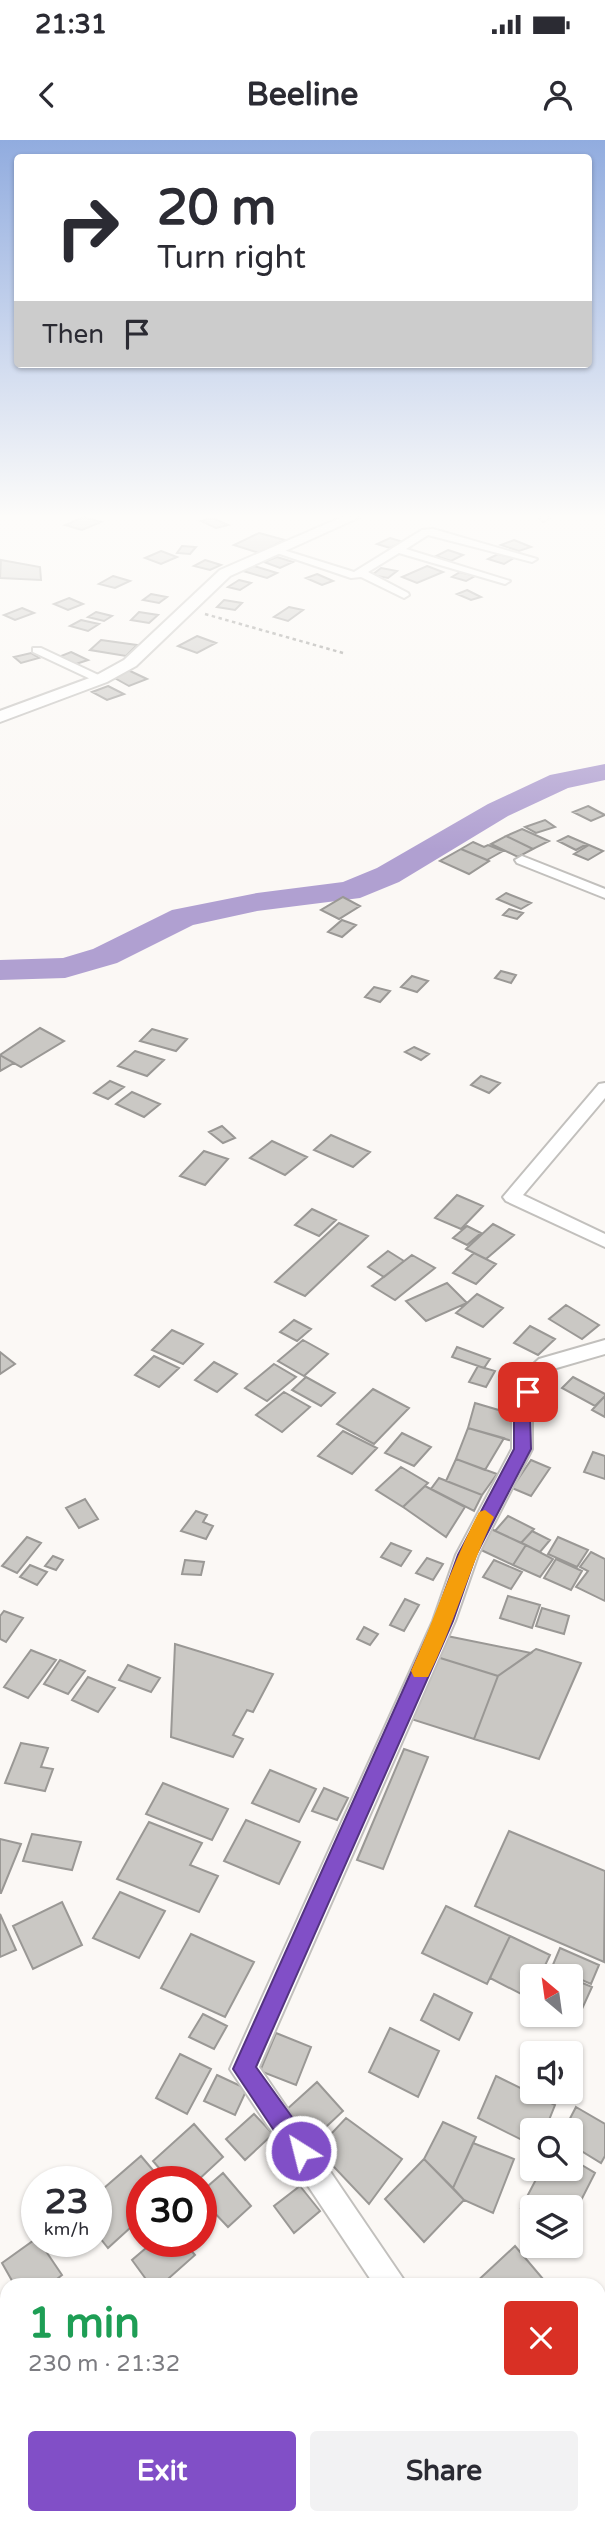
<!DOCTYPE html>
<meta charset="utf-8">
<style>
:root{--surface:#fff;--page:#f2f2f3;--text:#2b2b33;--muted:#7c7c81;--accent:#814fc7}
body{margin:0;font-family:"Varela Round",sans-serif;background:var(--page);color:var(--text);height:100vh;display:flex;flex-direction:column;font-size:26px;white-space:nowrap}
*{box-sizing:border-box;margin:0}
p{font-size:23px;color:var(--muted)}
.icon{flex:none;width:38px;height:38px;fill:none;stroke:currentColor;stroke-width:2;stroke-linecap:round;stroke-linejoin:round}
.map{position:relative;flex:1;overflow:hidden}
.details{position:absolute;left:0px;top:2138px;width:606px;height:247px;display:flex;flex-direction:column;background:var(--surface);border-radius:21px 21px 0 0;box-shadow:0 2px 5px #0004}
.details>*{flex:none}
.top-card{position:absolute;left:14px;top:14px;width:578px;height:214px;border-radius:7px;box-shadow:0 2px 5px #0004;background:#fff;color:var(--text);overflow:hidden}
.needle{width:46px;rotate:331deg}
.fabs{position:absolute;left:520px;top:1824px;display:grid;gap:14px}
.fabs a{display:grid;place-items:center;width:63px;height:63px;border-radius:7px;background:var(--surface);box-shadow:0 2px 5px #0004;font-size:35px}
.speed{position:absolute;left:21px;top:2026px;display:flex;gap:14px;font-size:35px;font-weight:700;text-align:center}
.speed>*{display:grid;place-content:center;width:91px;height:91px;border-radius:50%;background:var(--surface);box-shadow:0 2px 5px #0004;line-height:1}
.speed small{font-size:18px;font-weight:400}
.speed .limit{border:10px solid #d22;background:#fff;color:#111}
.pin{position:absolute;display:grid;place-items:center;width:60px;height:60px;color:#fff;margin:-30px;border-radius:14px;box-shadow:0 4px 10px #0006}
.me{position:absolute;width:77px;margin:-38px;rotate:324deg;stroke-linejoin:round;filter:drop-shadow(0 0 5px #0008)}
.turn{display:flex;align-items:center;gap:24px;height:147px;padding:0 28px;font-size:32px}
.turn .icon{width:91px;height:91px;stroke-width:2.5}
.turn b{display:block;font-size:49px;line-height:60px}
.then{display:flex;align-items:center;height:66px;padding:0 28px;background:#0003;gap:14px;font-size:26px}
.round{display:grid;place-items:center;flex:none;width:74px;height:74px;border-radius:7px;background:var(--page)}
.headline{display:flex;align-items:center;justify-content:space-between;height:119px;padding:0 28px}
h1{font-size:42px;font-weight:700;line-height:52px;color:#1e9e55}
.cta{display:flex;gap:14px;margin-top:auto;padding:14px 28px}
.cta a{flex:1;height:80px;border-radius:7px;background:var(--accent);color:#fff;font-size:28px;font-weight:700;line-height:80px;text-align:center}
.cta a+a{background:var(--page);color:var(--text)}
.status{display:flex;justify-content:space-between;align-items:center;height:49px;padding:0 35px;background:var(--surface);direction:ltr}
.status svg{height:19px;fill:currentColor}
header{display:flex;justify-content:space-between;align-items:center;height:91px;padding:0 28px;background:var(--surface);font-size:32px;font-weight:700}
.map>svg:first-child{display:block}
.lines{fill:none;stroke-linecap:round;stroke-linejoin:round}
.river{fill:#b0a0d1;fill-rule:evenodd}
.building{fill:#cac8c4;stroke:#9a9895;stroke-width:2}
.street-casing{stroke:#c2c0bd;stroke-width:4}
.secondary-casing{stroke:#c2c0bd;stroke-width:4}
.path{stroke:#8a8986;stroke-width:2.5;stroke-dasharray:3.5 3.5;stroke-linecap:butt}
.street{fill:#fff;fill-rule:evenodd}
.secondary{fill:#fff;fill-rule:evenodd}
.route{fill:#814fc7;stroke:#543381;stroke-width:2}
.slow{fill:#f59e0b}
</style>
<div class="status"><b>21:31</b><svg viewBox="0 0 49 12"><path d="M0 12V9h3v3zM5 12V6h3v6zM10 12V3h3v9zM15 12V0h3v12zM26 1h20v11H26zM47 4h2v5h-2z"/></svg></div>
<header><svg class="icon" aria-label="back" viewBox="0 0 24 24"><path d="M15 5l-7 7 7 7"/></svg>Beeline<svg class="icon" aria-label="person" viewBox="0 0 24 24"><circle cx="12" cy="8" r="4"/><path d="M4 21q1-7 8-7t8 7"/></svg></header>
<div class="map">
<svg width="605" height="2384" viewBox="0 0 605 2384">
<rect width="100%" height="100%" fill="#fbf8f5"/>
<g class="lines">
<path class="river" d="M 605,624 L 605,640 L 568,648 L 508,676 L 399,742 L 360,758 L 257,771 L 193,785 L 117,823 L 65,838 L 0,840 L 0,820 L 63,818 L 93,809 L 172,770 L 257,753 L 343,742 L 377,728 L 488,664 L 550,635 Z"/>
</g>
<path class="building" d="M 84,377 L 101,382 L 82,390 L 65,385 Z
M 212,378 L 228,385 L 216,388 L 201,381 Z
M 259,393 L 285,400 L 259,413 L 234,405 Z
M 390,398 L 403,402 L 390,408 L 377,404 Z
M 514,400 L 531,407 L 519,411 L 501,405 Z
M 182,406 L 196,407 L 190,414 L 177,413 Z
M 448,410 L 463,415 L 451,421 L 436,416 Z
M 161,411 L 177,417 L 161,424 L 145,418 Z
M 498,414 L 514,418 L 504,424 L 488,419 Z
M 277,417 L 293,422 L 280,428 L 264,422 Z
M 1,420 L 40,427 L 41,440 L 0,438 Z
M 205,420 L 221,425 L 210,430 L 194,426 Z
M 254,426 L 277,433 L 267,438 L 243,431 Z
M 427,426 L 443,432 L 417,443 L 402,437 Z
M 381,428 L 397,431 L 388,438 L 372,435 Z
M 460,432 L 475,436 L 466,441 L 452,437 Z
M 317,434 L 333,441 L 322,445 L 306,438 Z
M 113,436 L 130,441 L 115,448 L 99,444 Z
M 239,440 L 251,443 L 240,450 L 228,447 Z
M 467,450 L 481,457 L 471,460 L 457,454 Z
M 151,454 L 167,457 L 159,463 L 143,460 Z
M 69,458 L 83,464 L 68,470 L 54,464 Z
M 224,460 L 242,463 L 235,470 L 217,467 Z
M 289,467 L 303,470 L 288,481 L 274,477 Z
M 22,468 L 34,473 L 15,480 L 4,475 Z
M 96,472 L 112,476 L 104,481 L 88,477 Z
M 139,472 L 158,475 L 149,483 L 131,480 Z
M 81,480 L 99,484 L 88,491 L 70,486 Z
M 197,496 L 216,503 L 197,513 L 178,506 Z
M 101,500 L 137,505 L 126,516 L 90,510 Z
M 71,512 L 88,520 L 73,525 L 56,518 Z
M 31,513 L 39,518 L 21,523 L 14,517 Z
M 128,530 L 147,539 L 129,546 L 111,536 Z
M 108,546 L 124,554 L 107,560 L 92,552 Z
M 588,666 L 605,675 L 591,681 L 573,672 Z
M 545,680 L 555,687 L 536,693 L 525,687 Z
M 522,689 L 549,701 L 533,709 L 506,696 Z
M 506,696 L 533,709 L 518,717 L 491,704 Z
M 568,696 L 587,704 L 576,710 L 558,701 Z
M 473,702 L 484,707 L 488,705 L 503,711 L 487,720 L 461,709 Z
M 589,705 L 603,711 L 588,720 L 574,714 Z
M 461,709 L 487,720 L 489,721 L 469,734 L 440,721 Z
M 506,753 L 531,763 L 521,769 L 497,759 Z
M 343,757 L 360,766 L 339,779 L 321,770 Z
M 509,769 L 523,773 L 517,779 L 503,775 Z
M 342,780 L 356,785 L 342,797 L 328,792 Z
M 501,831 L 516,835 L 511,843 L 495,838 Z
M 412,836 L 428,841 L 417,852 L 401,847 Z
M 374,847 L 390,851 L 380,862 L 365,857 Z
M 40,888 L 64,901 L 21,927 L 0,915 Z
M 152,889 L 187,899 L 176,911 L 140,901 Z
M 414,907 L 429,914 L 421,920 L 405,912 Z
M 135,911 L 164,920 L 147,936 L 118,926 Z
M 0,915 L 14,923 L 0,931 Z
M 481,936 L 500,943 L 489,953 L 471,945 Z
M 110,941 L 124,947 L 108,959 L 94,953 Z
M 132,952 L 160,964 L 144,977 L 116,964 Z
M 222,986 L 235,998 L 223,1003 L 209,992 Z
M 331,995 L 370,1012 L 353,1027 L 314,1010 Z
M 272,1001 L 307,1017 L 285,1035 L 250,1018 Z
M 204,1011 L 228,1019 L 205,1045 L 180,1036 Z
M 457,1055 L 483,1066 L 461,1089 L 435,1078 Z
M 312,1069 L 336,1080 L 319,1096 L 295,1085 Z
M 339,1083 L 368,1096 L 305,1156 L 275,1142 Z
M 493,1084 L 514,1095 L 486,1119 L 466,1109 Z
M 467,1086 L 481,1093 L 467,1105 L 453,1098 Z
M 388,1111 L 404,1121 L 384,1137 L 368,1127 Z
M 474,1113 L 496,1124 L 476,1144 L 453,1133 Z
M 412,1115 L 435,1128 L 395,1160 L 372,1146 Z
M 447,1143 L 467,1163 L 426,1181 L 406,1161 Z
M 477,1154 L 503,1168 L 483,1187 L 456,1173 Z
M 566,1165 L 599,1185 L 582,1199 L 549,1179 Z
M 294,1180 L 311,1189 L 297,1201 L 280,1192 Z
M 530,1186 L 555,1199 L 538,1215 L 514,1203 Z
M 172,1190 L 203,1204 L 183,1224 L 152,1210 Z
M 303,1200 L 328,1214 L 304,1236 L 278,1221 Z
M 457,1207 L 490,1219 L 484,1228 L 452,1217 Z
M 0,1212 L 15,1224 L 0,1234 Z
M 154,1216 L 179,1228 L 159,1247 L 135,1235 Z
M 214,1222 L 237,1234 L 217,1252 L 195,1240 Z
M 274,1224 L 296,1237 L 267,1261 L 245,1248 Z
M 478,1226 L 495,1231 L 486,1247 L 469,1242 Z
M 306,1237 L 335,1253 L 321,1266 L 292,1250 Z
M 573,1237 L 605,1254 L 605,1256 L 595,1266 L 562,1248 Z
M 373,1249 L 409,1268 L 374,1304 L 337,1284 Z
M 284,1252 L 310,1267 L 282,1292 L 256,1275 Z
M 605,1256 L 605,1277 L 592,1270 Z
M 475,1263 L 512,1274 L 512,1301 L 468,1288 Z
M 468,1288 L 504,1298 L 485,1330 L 456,1319 Z
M 343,1291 L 377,1308 L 352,1334 L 318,1316 Z
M 402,1293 L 431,1307 L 414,1326 L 385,1313 Z
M 593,1312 L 605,1316 L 605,1339 L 584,1332 Z
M 456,1319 L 497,1334 L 482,1355 L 446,1341 Z
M 531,1320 L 550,1328 L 531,1356 L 512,1348 Z
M 401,1327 L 428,1343 L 403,1367 L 376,1350 Z
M 439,1338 L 482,1355 L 474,1371 L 431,1349 Z
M 425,1346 L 465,1367 L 446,1397 L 403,1367 Z
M 85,1359 L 98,1379 L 79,1388 L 66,1368 Z
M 196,1371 L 207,1375 L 203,1382 L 213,1386 L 206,1399 L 181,1391 Z
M 508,1376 L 534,1389 L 521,1403 L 495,1391 Z
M 491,1389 L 526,1405 L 513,1425 L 477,1408 Z
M 532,1391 L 550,1400 L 540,1412 L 521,1403 Z
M 27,1397 L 41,1403 L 17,1433 L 2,1426 Z
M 558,1397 L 588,1410 L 577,1427 L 548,1414 Z
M 391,1403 L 411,1411 L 401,1426 L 381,1417 Z
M 526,1405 L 553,1419 L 540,1437 L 513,1425 Z
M 591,1412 L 605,1419 L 605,1461 L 576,1447 L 588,1431 L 580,1427 Z
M 53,1416 L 63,1420 L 56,1430 L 45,1426 Z
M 427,1418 L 443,1424 L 433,1440 L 416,1433 Z
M 556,1419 L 582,1431 L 571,1450 L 544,1438 Z
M 185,1420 L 204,1422 L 201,1435 L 182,1434 Z
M 494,1420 L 522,1432 L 511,1449 L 483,1437 Z
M 30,1425 L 47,1432 L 37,1445 L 20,1437 Z
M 508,1456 L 540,1465 L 532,1488 L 500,1478 Z
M 405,1459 L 419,1465 L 404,1491 L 390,1485 Z
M 542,1468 L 569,1476 L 564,1494 L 536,1486 Z
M 4,1471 L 23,1478 L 6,1502 L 0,1499 L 0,1476 Z
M 364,1487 L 378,1494 L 370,1505 L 357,1499 Z
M 447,1496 L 531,1513 L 498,1536 L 437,1517 Z
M 175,1504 L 273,1534 L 253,1572 L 247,1570 L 233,1595 L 243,1599 L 233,1617 L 171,1597 Z
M 536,1509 L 581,1523 L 539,1619 L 474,1599 L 498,1536 Z
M 31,1510 L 56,1520 L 28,1558 L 4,1547 Z
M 437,1517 L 498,1536 L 474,1599 L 411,1579 Z
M 60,1520 L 85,1531 L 68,1554 L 44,1544 Z
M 128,1525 L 160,1538 L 151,1552 L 119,1540 Z
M 88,1537 L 115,1548 L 98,1572 L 72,1560 Z
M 21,1603 L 48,1608 L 41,1627 L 53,1629 L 45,1651 L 5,1643 Z
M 404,1609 L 428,1617 L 383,1729 L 357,1720 Z
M 270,1630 L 316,1649 L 299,1682 L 252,1663 Z
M 163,1643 L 228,1669 L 212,1700 L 146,1674 Z
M 324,1648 L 348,1658 L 337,1680 L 312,1671 Z
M 246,1680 L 300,1702 L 279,1744 L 224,1721 Z
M 149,1682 L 202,1703 L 190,1725 L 218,1736 L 199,1772 L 117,1739 Z
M 509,1691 L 605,1731 L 604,1822 L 475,1766 Z
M 32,1694 L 81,1702 L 72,1730 L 23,1721 Z
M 0,1699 L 21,1704 L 1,1753 L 0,1753 Z
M 120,1752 L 165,1771 L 139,1818 L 93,1798 Z
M 62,1762 L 82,1805 L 33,1829 L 13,1786 Z
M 446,1766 L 510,1796 L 487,1844 L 422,1813 Z
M 0,1774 L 16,1810 L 0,1817 Z
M 191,1794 L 254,1822 L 225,1877 L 161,1848 Z
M 510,1796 L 550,1815 L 540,1836 L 532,1836 L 529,1858 L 490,1838 Z
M 560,1808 L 599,1825 L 591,1844 L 552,1827 Z
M 573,1839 L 592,1847 L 582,1869 L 570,1863 Z
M 434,1854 L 472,1873 L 459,1900 L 421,1880 Z
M 203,1874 L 227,1886 L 214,1909 L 189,1897 Z
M 390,1888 L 439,1911 L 418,1957 L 369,1932 Z
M 276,1893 L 311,1907 L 296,1945 L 260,1931 Z
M 180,1914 L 211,1929 L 187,1974 L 156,1958 Z
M 217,1935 L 247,1949 L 235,1975 L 204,1961 Z
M 496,1936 L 555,1965 L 545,1990 L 532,1990 L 532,2005 L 478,1978 Z
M 317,1942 L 343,1971 L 312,2000 L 285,1971 Z
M 576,1967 L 605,1984 L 605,2016 L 601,2023 L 570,2004 L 570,1990 L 564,1990 Z
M 254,1974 L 273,1994 L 245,2020 L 226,1999 Z
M 346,1978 L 402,2019 L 369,2064 L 317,2009 Z
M 443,1982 L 476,1997 L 453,2048 L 424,2019 Z
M 194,1984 L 223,2017 L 196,2042 L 171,2042 L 153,2021 Z
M 473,2003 L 514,2019 L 493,2073 L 464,2060 L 453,2048 Z
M 141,2016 L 163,2042 L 142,2042 L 142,2077 L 108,2108 L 96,2093 L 96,2055 Z
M 570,2018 L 595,2033 L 570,2082 L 570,2067 L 532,2067 L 532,2074 L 521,2068 L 542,2028 L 570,2028 Z
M 424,2019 L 464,2060 L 424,2102 L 385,2059 Z
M 223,2033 L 251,2066 L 228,2087 L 211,2069 L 201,2077 L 201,2052 Z
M 300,2046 L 320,2071 L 294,2093 L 274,2066 Z
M 37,2098 L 62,2135 L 48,2146 L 15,2146 L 2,2123 Z
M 153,2102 L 184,2102 L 195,2115 L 160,2146 L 151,2146 L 132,2120 Z
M 515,2106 L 549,2146 L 472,2146 Z
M 26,2378 L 74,2378 L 80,2380 L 79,2384 L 25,2384 Z
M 217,2378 L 259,2378 L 257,2384 L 234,2384 Z
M 433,2378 L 456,2378 L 455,2384 L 433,2384 Z"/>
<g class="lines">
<g class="street-casing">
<path id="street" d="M 539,377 L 550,377 L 543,381 Z
M 433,389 L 537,419 L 532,422 L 428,395 L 406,409 L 510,441 L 505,444 L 399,413 L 368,432 L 408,453 L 409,455 L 404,458 L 361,437 L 351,438 L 268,410 L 277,408 L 354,432 L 422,390 Z
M 33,508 L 41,508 L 107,539 L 97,542 L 33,512 Z
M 522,716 L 605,749 L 605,758 L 517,723 L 515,720 Z
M 605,943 L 605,958 L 523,1055 L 605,1094 L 605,1107 L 506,1061 L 503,1057 L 599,944 Z
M 605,1200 L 605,1214 L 553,1229 L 542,1239 L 532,1269 L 532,1309 L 478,1415 L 455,1481 L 259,1927 L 408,2146 L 375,2146 L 230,1929 L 433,1481 L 456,1415 L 512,1309 L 512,1269 L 526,1231 L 539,1219 Z
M 497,2378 L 529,2378 L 531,2384 L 499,2384 Z"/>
</g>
<g class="secondary-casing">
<path id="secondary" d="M 342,377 L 360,377 L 230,436 L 136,526 L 107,542 L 0,582 L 0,571 L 95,536 L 124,520 L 220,430 Z"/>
</g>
<path class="path" d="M 205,474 L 343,513"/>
<use href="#street" class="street"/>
<use href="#secondary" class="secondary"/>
</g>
<linearGradient id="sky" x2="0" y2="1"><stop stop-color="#91acdf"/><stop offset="0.53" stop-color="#fdfcfa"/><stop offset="1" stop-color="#fdfcfa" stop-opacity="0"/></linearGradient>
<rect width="605" height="710" fill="url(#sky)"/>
<path class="route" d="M 528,1247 L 536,1252 L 530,1269 L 531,1309 L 476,1415 L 453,1481 L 256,1927 L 310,2002 L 313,2011 L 310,2019 L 301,2023 L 293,2019 L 233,1929 L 434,1481 L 458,1415 L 514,1309 L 514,1269 L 522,1248 Z"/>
<path class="slow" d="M 485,1370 L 494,1377 C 469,1429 454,1485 428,1537 L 414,1537 L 411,1531 C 435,1479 452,1423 479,1372 Z"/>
</svg>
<div class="fabs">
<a><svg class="needle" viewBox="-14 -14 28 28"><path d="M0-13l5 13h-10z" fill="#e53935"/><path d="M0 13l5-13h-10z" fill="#7c7c81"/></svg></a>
<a><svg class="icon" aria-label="sound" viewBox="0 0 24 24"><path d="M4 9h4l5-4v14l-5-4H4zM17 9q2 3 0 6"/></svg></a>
<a><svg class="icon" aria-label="search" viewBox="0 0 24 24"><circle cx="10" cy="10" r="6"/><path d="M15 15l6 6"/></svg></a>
<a><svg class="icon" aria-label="layers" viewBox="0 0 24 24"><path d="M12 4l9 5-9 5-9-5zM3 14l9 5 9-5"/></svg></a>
</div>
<div class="speed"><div>23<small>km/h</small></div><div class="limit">30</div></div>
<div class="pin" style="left:528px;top:1252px;background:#d93025"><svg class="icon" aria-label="arrive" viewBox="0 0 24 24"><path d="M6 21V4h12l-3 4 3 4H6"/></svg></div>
<svg class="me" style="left:301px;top:2011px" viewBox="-20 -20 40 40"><circle r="17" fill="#814fc7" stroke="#fff" stroke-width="3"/><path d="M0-11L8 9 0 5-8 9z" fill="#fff"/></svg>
<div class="top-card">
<div class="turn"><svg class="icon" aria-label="right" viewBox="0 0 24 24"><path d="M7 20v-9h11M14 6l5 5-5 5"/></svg><div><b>20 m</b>Turn right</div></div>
<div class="then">Then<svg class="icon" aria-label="arrive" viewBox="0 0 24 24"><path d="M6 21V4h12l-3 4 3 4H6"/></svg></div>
</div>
<section class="details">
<div class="headline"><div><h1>1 min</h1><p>230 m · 21:32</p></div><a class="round" style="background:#d93025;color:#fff"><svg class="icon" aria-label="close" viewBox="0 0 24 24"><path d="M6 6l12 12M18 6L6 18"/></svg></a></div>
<div class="cta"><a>Exit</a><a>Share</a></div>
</section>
</div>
